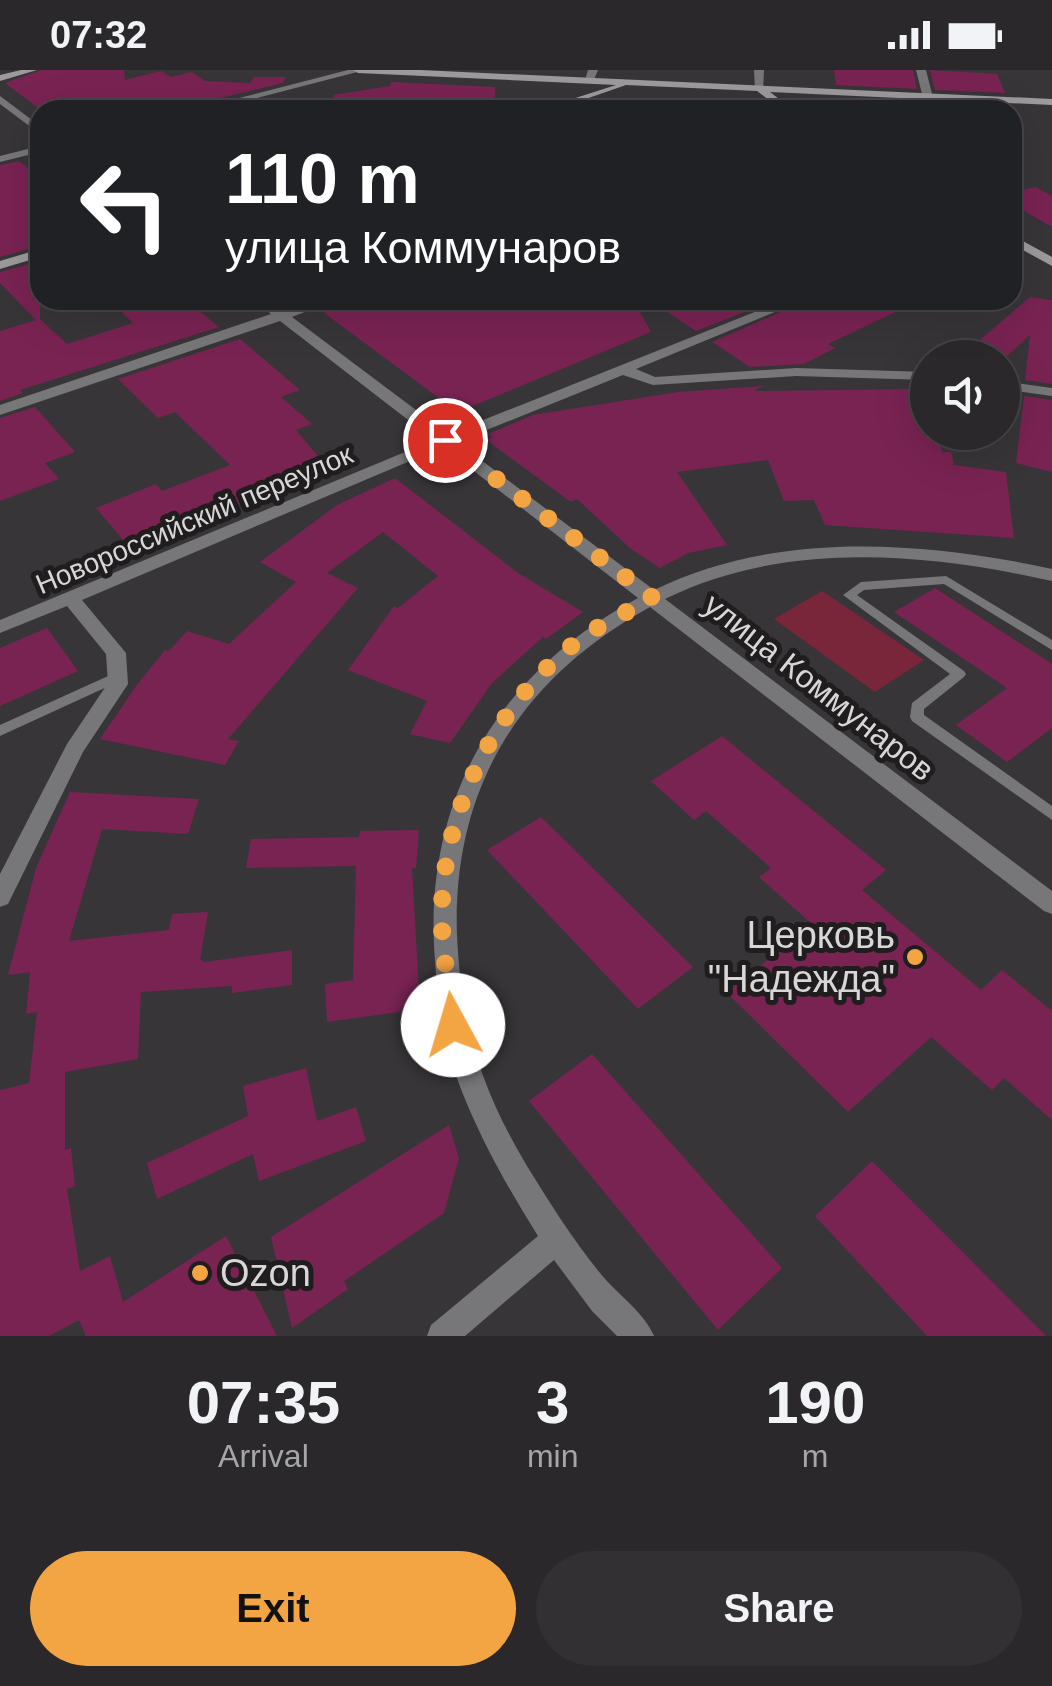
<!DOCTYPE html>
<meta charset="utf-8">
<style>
:root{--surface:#2a282a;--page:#323032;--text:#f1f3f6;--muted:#a5a6a8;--line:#464447;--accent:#f3a443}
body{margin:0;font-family:Arial,sans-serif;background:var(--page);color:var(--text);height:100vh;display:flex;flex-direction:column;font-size:38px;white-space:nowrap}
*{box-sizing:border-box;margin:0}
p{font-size:32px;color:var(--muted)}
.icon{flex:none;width:55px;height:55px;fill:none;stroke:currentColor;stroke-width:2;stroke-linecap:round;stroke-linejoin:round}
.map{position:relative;height:1266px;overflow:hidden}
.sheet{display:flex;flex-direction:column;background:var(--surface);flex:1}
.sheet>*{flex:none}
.top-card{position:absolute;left:30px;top:30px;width:992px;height:210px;border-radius:30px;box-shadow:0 10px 40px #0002,0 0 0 2px var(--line);background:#202124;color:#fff;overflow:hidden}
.tools{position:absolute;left:910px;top:270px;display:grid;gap:20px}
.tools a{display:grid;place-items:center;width:110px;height:110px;border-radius:50%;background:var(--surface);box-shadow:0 10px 40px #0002,0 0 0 2px var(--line);font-size:50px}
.pin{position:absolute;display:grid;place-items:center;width:85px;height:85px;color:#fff;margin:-42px;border:5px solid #fff;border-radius:50%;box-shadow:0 2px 10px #0007}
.me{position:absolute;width:110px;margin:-55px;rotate:354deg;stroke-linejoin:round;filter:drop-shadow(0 0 8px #0008)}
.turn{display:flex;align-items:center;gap:35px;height:210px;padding:0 30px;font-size:45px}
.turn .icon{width:130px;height:130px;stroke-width:2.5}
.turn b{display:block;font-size:70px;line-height:85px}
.eta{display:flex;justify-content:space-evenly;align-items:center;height:170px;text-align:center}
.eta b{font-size:60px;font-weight:700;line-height:70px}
.action{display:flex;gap:20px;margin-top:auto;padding:20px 30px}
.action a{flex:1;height:115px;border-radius:60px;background:var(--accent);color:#111;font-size:40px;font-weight:700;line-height:115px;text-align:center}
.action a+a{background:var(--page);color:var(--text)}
.status{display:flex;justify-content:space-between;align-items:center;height:70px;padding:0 50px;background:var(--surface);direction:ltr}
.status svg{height:28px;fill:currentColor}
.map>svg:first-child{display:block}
.green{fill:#79263a}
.building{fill:#792353}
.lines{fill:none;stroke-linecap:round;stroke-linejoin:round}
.lane{fill:#777678;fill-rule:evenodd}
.street{fill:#777678;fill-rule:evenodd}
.secondary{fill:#9c9a9d;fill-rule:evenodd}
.route{stroke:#f3a443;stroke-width:18;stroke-dasharray:0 32.4}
.poi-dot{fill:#f3a443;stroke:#1f1d1e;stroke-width:4}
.labels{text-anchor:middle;stroke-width:10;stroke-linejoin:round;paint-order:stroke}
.far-street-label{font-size:28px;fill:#d9d6d8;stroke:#1f1d1e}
.street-label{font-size:32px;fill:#d9d6d8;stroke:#1f1d1e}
.near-poi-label{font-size:38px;fill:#d9d6d8;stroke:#1f1d1e;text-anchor:end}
</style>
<div class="status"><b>07:32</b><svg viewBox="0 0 49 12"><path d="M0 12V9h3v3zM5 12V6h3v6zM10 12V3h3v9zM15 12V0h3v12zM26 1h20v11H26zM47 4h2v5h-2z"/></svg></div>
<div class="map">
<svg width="1052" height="1266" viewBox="0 0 1052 1266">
<rect width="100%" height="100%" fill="#383538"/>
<path class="green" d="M 822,521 L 924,590 L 875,622 L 774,549 Z"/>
<path class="building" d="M 41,0 L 124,0 L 125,10 L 161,1 L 171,7 L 192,2 L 205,11 L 250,13 L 254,7 L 286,7 L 283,13 L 171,40 L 41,40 L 5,13 Z
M 834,0 L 913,0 L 917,19 L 836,15 Z
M 930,0 L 997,4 L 1005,23 L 935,20 Z
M 391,12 L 495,17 L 495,40 L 334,40 L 333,25 L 390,16 Z
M 837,29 L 920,33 L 922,40 L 838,37 Z
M 19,91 L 40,108 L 40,176 L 0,187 L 0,95 Z
M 1036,117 L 1052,126 L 1052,157 L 1012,134 L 1012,122 Z
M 40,191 L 40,249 L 67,274 L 133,253 L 109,230 L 186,230 L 219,257 L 20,320 L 23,323 L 0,331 L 0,261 L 36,250 L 0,213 L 0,202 Z
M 1030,227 L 1052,230 L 1052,314 L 1025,310 L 1030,265 L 1005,288 L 959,288 Z
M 364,230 L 633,230 L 651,262 L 458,342 L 324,243 Z
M 649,230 L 775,230 L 696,261 Z
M 808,230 L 921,230 L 828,274 L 835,278 L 804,294 L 750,297 L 712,272 Z
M 240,269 L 300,320 L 281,327 L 312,354 L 296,360 L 321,390 L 306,405 L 226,440 L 195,452 L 189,446 L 125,472 L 96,438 L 156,414 L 162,421 L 230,395 L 175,342 L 158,348 L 118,309 Z
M 763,316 L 754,321 L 923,319 L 928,362 L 938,367 L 942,382 L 951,382 L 954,395 L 1006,402 L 1014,468 L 825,455 L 814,430 L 784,431 L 768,390 L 677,402 L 727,475 L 688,483 L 660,498 L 631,479 L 577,429 L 571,432 L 486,370 L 492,367 L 488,364 L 533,345 L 678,322 Z
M 1024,326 L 1052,330 L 1052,402 L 1016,393 Z
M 35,337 L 75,382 L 45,393 L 59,409 L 0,431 L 0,348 Z
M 395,408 L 518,503 L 583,542 L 546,569 L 543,567 L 492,613 L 450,673 L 410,664 L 427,631 L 348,600 L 394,536 L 398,538 L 438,506 L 383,462 L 327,503 L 358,518 L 228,669 L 239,671 L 225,695 L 100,669 L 136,616 L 165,580 L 169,581 L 187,561 L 229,574 L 296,512 L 260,492 L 337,435 Z
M 935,518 L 1052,594 L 1052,658 L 1007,692 L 956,655 L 1007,618 L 894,542 Z
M 47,558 L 78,601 L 0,636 L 0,578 Z
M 722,666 L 886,800 L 862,820 L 981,920 L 1002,900 L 1052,941 L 1052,1050 L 1004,1008 L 992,1020 L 931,967 L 848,1042 L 726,922 L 813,855 L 759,807 L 771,798 L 706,741 L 694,750 L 651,711 Z
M 70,722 L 199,729 L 188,764 L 102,759 L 69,871 L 169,860 L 172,844 L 208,842 L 200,889 L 204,892 L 292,880 L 292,915 L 232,923 L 232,916 L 141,922 L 138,989 L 65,1002 L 65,1080 L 71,1078 L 75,1116 L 67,1119 L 80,1201 L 110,1186 L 123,1232 L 226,1166 L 277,1266 L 86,1266 L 79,1250 L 49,1266 L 0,1266 L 0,1020 L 29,1013 L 37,942 L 26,944 L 30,902 L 8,905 L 36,798 Z
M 541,747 L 693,897 L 638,939 L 487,780 Z
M 419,760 L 416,798 L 412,798 L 420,939 L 327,952 L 325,914 L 353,910 L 356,796 L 246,798 L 251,769 L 359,767 L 360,761 Z
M 592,984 L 782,1198 L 718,1260 L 529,1031 Z
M 306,998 L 317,1051 L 356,1037 L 366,1071 L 259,1111 L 253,1084 L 157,1129 L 147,1093 L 248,1046 L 243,1016 Z
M 449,1055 L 459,1088 L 444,1143 L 344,1211 L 348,1219 L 292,1258 L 271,1167 Z
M 872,1091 L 1046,1266 L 927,1266 L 815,1146 Z"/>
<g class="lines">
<path class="lane" d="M 946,506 L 1052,570 L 1052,580 L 944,514 L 864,520 L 857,525 L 964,601 L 966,604 L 964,607 L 924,639 L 924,645 L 1052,736 L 1052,750 L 912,651 L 910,647 L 912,633 L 950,604 L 843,525 L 861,512 Z
M 117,602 L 124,607 L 122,610 L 0,666 L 0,655 Z"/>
<path class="street" d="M 348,0 L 365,0 L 210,40 L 193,40 Z
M 588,0 L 598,0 L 593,12 L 585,10 Z
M 754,0 L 764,0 L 763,21 L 755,19 Z
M 916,0 L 926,0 L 936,40 L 926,40 Z
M 0,26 L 40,56 L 40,64 L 0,34 Z
M 40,76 L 40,82 L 0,92 L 0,86 Z
M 254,230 L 269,230 L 283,241 L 315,230 L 335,230 L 292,247 L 448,364 L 785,230 L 804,230 L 636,299 L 655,307 L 796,298 L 928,302 L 928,310 L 796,306 L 653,315 L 623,305 L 457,372 L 654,520 C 776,460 923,471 1052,499 L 1052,511 C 927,483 784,470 665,529 L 1052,821 L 1052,844 L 1044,841 L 650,537 C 521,608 452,717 457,865 C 461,955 481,1019 527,1096 C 550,1133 573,1170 600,1203 C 616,1223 644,1242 654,1266 L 617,1266 L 592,1241 L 554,1190 L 465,1266 L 427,1266 L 431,1255 L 538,1166 C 498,1102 460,1033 442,959 C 436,937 437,913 435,890 C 422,730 498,603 638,528 L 443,377 L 82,530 L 126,583 L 128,614 L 83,682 L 8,834 L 0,837 L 0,804 L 67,674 L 108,613 L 106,584 L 67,536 L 0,563 L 0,550 L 434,370 L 280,251 L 0,345 L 0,335 L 271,244 Z
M 1002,311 L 1052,318 L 1052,326 L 1002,319 Z"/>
<path class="secondary" d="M 21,0 L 37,0 L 0,11 L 0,5 Z
M 353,0 L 420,0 L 1052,29 L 1052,35 L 770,22 L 793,40 L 782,40 L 757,21 L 626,15 L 554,40 L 538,40 L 616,15 L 358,3 Z
M 1012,165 L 1052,187 L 1052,196 L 1012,174 Z
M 40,179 L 40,187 L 0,199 L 0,191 Z"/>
</g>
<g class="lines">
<path class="route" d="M 445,370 L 653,528 C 631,540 607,551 586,565 C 502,624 446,731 442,833 C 440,873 449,915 453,955"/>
</g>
<g class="poi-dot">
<circle cx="915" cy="887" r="10"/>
<circle cx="200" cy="1203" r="10"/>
</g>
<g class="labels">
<g class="far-street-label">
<text transform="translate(194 449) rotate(-23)" y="10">Новороссийский переулок</text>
</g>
<g class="street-label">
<text transform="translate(819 617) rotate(38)" y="11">улица Коммунаров</text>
</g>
<g class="near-poi-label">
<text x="895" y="878">Церковь<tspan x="895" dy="44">"Надежда"</tspan></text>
<text x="220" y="1216" text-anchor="start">Ozon</text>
</g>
</g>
</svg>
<div class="tools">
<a><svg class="icon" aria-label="sound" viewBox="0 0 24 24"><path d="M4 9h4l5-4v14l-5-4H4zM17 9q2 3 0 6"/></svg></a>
</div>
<div class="pin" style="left:445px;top:370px;background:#d93025"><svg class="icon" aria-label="arrive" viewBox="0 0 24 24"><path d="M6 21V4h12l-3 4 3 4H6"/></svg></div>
<svg class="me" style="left:453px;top:955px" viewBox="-20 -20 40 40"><circle r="19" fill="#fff"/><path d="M0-13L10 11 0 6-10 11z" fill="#f3a443"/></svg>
<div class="top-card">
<div class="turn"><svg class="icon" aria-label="left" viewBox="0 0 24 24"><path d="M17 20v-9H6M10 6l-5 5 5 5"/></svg><div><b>110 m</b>улица Коммунаров</div></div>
</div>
</div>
<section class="sheet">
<div class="eta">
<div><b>07:35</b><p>Arrival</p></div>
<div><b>3</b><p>min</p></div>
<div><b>190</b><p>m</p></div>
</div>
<div class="action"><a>Exit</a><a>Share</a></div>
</section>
